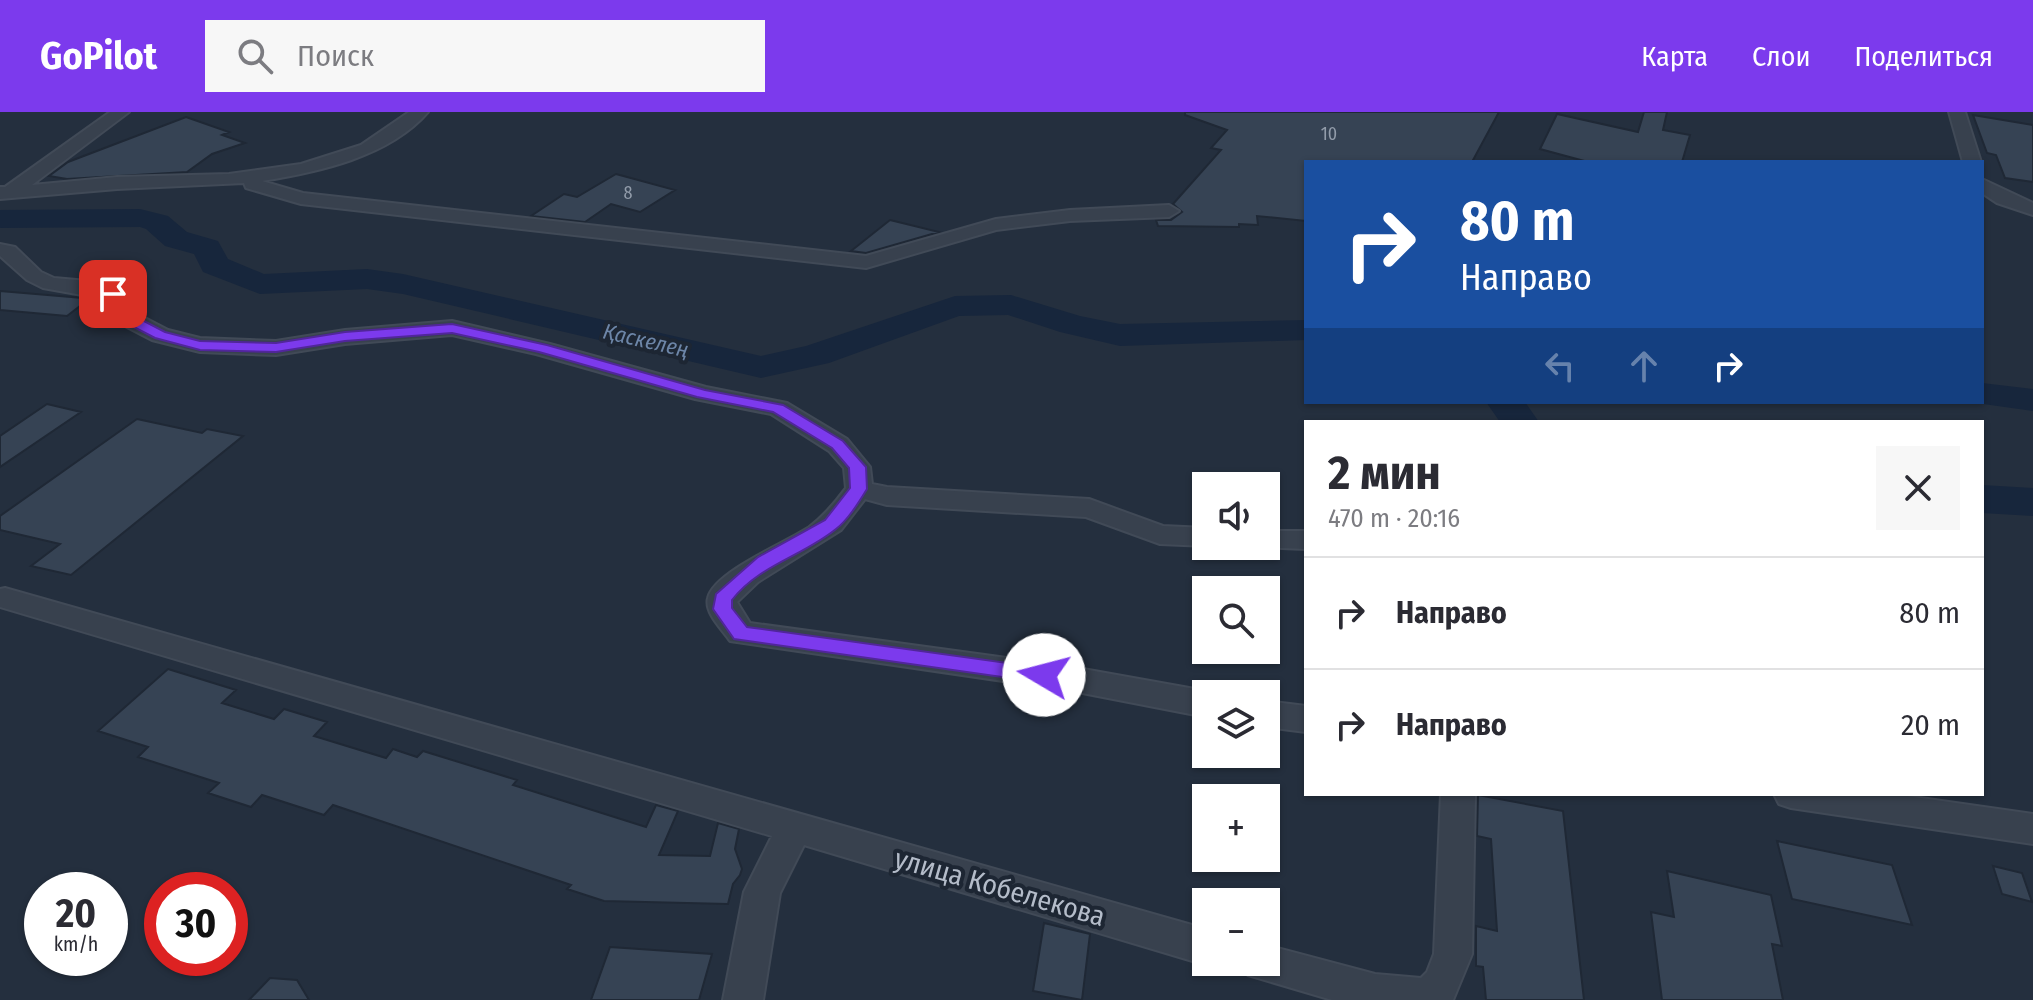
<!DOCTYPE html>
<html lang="ru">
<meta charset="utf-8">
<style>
:root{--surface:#fff;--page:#f7f7f7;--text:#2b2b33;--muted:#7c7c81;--line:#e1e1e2;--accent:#7c3aed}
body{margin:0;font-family:"Fira Sans Condensed",sans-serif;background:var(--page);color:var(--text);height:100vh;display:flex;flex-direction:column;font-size:30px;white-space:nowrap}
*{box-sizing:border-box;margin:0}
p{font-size:26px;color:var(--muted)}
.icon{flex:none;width:44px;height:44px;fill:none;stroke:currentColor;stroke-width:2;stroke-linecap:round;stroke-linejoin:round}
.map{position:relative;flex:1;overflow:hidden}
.side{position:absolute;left:1304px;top:308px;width:680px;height:376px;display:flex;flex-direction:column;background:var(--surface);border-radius:0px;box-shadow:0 2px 6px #0004}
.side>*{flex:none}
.banner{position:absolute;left:1304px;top:48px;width:680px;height:244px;border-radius:0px;box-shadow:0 2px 6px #0004;background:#1a4fa0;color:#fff;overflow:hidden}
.buttons{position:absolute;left:1192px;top:360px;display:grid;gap:16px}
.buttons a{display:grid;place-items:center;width:88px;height:88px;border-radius:0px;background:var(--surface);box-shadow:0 2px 6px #0004;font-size:40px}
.speed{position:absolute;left:24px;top:760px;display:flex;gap:16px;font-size:40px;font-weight:700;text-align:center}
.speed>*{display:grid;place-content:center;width:104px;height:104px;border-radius:50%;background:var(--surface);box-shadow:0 2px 6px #0004;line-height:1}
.speed small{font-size:20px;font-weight:400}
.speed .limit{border:12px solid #d22;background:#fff;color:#111}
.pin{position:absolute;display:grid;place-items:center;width:68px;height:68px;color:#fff;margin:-34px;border-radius:16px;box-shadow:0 4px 12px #0006}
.me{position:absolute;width:88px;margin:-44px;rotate:278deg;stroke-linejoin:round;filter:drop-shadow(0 0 6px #0008)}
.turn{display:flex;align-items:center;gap:28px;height:168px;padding:0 24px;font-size:36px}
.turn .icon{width:104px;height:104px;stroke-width:2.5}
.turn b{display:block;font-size:56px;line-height:68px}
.lanes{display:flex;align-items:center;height:76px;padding:0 24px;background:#0003;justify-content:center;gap:40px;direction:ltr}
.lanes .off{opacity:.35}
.round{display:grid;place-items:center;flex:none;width:84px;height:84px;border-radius:0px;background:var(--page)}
.summary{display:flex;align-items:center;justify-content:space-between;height:136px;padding:0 24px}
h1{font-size:48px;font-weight:700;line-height:60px}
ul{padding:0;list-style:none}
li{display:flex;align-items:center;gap:24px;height:112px;padding:0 24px;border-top:2px solid var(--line)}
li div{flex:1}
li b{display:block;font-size:30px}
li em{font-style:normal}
header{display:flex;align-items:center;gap:48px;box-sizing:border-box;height:112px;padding:0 40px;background:var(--accent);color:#fff}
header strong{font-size:38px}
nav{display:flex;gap:44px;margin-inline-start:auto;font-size:28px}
.search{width:560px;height:72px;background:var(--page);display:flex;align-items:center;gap:20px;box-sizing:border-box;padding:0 28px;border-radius:0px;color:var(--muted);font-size:30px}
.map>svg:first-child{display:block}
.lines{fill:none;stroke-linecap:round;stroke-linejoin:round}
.river{fill:#17263c;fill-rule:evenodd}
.building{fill:#364354;stroke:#1f2835;stroke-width:2}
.street-casing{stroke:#414a57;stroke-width:4}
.street{fill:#38414e;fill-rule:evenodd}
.route{fill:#7c3aed;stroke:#51269a;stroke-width:2}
.labels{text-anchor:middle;stroke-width:8;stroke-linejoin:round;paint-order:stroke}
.far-number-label{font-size:18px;fill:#929caa}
.far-water-label{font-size:22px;font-style:italic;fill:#6d86a8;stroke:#1d2633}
.near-street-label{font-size:28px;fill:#b4bcc9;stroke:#1d2633}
</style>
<header>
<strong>GoPilot</strong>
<div class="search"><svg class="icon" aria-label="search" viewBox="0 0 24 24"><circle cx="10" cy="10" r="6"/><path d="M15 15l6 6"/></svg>Поиск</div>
<nav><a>Карта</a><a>Слои</a><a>Поделиться</a></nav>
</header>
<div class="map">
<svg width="2033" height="888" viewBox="0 0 2033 888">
<rect width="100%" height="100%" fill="#242f3e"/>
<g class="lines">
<path class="river" d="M 140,97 L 168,104 L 187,120 L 218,129 L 228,147 L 264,162 L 367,157 L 403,162 L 761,244 L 806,234 L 955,184 L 1011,183 L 1080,204 L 1120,212 L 1306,208 L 1306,228 L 1120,234 L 1060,220 L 1008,203 L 959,204 L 829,251 L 761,266 L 403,182 L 367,177 L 260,182 L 203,160 L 194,142 L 165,134 L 146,117 L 140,115 L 0,116 L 0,98 Z
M 1982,271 L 2033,277 L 2033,299 L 1969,290 L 1982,290 Z
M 1486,290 L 1525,290 L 1539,310 L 1500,310 Z
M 1982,373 L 2033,376 L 2033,404 L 1982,401 Z"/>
</g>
<path class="building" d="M 1185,0 L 1499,0 L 1472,50 L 1306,50 L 1306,109 L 1257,104 L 1258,113 L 1239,112 L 1239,115 L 1158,114 L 1156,108 L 1171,108 L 1182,100 L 1173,92 L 1221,38 L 1211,36 L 1227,18 L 1185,3 Z
M 1644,0 L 1667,0 L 1663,18 L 1690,23 L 1682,50 L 1588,50 L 1540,37 L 1557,2 L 1638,20 Z
M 1973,3 L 2033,13 L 2033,70 L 2005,66 L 1996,43 L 1987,41 Z
M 186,5 L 229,20 L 222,23 L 245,31 L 212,42 L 187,60 L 67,67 L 49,64 L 68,50 Z
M 616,62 L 675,78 L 640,100 L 611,92 L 585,110 L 531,104 L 564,82 L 577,85 Z
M 890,108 L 939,120 L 866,141 L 851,139 Z
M 0,179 L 83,186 L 89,187 L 67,204 L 0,198 Z
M 47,292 L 81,300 L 0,355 L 0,324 Z
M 137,307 L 202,321 L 207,317 L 243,324 L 71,463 L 31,454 L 60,432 L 0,418 L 0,404 Z
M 168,557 L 236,578 L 222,591 L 274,607 L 284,597 L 327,610 L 314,624 L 386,646 L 393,637 L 417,645 L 423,639 L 517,668 L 513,673 L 646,715 L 656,693 L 678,699 L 659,743 L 710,744 L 718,711 L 739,717 L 735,737 L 742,757 L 740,763 L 733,772 L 728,792 L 604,789 L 567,777 L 571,773 L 333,693 L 324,703 L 262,683 L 251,695 L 208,681 L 219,671 L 138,645 L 148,635 L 98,619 Z
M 1478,683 L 1563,699 L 1584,888 L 1486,888 L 1483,855 L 1476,854 L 1476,814 L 1497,819 L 1491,727 L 1477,724 Z
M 1777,729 L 1892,753 L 1912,813 L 1792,787 Z
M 1993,754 L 2022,761 L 2032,790 L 2002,782 Z
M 1667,759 L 1771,783 L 1782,834 L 1772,832 L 1783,888 L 1662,888 L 1651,800 L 1674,805 Z
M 1044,811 L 1090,822 L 1082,888 L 1033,879 Z
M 610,835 L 712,842 L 699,888 L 591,888 Z
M 270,866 L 297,868 L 309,888 L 249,888 Z"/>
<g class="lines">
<g class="street-casing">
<path id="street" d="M 110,0 L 129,0 L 32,73 L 117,65 L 229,62 L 301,52 L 361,33 L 409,0 L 428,0 C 389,45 318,60 262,69 L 303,81 L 866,144 L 996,107 L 1070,98 L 1169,93 L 1179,99 L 1169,105 L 1070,109 L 996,118 L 866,156 L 301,92 L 246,76 L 244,71 L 117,77 L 0,87 L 0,75 L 5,75 Z
M 1949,0 L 1965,0 L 1981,50 L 1963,50 Z
M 1982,67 L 2033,91 L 2033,103 L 1997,91 L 1982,81 Z
M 0,132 L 15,135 L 41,160 L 54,166 L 88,169 L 121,177 L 141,204 L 168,218 L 200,226 L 276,229 L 345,218 L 452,209 L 550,232 L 706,275 L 787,291 L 847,327 L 870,355 L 872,372 L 887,375 L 1089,387 L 1163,414 L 1206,416 L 1207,434 L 1160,432 L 1086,405 L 887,393 L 865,387 L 841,418 L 758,470 L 737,490 L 750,511 L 1072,555 L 1206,579 L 1214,582 L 1206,582 L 1206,605 L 1072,579 L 730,529 C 723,518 704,501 708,486 C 714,460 785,431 808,416 C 823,405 835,391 846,376 L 844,356 L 829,339 L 771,302 L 695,287 L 536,242 L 452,223 L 345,232 L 276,243 L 200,240 L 152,228 L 125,214 L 105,187 L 43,176 L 27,168 L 0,144 Z
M 1266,419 L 1306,419 L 1306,437 L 1256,435 L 1266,434 Z
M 5,476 L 1206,817 L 1206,850 L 1214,850 L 1206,853 L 804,733 L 780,781 L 763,888 L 723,888 L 744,780 L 772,724 L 0,495 L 0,477 Z
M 1266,589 L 1306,594 L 1306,620 L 1266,615 Z
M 1441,682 L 1475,682 L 1472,842 L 1453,888 L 1332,888 L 1248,863 L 1243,850 L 1266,850 L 1266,833 L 1375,862 L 1421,866 L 1427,860 L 1434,842 Z
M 1774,682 L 1893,682 L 2033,702 L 2033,732 L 1791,696 L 1779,692 Z"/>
</g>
<use href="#street" class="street"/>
</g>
<path class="route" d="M 113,178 L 118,179 L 138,206 L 165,220 L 200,229 L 276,231 L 345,220 L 452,212 L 547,233 L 705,278 L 783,293 L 843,329 L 866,355 L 867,377 C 859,390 848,408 836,417 C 803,444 759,453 732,488 L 732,496 L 747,515 L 1044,556 L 1052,558 L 1054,563 L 1052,569 L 1044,571 L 734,527 L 713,497 L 716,482 L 758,445 L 825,408 L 850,376 L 849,356 L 832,336 L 773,300 L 697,285 L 539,240 L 452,221 L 345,229 L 276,240 L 200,238 L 155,226 L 128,212 L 106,182 Z"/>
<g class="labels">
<g class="far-number-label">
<text x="1329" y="28">10</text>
<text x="628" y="87">8</text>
</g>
<g class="far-water-label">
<text transform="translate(646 228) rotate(13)" y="8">Қаскелең</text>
</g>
<g class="near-street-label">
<text transform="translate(1000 775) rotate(16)" y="10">улица Кобелекова</text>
</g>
</g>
</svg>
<div class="buttons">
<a><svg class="icon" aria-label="sound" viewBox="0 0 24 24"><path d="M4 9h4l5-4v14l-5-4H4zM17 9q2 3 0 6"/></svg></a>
<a><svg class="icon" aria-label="search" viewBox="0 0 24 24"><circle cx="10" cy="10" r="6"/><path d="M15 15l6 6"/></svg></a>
<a><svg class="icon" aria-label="layers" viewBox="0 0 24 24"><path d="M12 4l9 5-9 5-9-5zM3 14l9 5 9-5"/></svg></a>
<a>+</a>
<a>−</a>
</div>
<div class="speed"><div>20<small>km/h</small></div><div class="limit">30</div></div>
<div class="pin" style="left:113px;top:182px;background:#d93025"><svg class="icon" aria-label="arrive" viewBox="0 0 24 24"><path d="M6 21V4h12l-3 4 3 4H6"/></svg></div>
<svg class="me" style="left:1044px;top:563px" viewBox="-20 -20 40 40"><circle r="19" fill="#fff"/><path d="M0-13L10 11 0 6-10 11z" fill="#7c3aed"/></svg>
<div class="banner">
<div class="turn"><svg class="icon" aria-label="right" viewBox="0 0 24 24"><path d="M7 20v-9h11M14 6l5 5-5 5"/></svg><div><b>80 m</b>Направо</div></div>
<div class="lanes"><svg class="icon off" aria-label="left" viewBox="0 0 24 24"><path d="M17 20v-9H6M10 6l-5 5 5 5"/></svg><svg class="icon off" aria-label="ahead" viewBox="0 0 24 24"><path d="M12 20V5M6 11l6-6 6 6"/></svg><svg class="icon" aria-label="right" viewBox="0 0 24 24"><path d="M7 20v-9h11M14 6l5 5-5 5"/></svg></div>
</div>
<section class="side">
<div class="summary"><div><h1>2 мин</h1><p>470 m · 20:16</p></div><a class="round"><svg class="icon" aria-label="close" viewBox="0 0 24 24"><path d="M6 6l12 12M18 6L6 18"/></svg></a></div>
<ul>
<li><svg class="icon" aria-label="right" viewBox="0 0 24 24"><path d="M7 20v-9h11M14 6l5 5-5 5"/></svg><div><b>Направо</b></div><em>80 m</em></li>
<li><svg class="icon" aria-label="right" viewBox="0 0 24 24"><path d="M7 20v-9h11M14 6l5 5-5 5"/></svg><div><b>Направо</b></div><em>20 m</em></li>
</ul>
</section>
</div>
